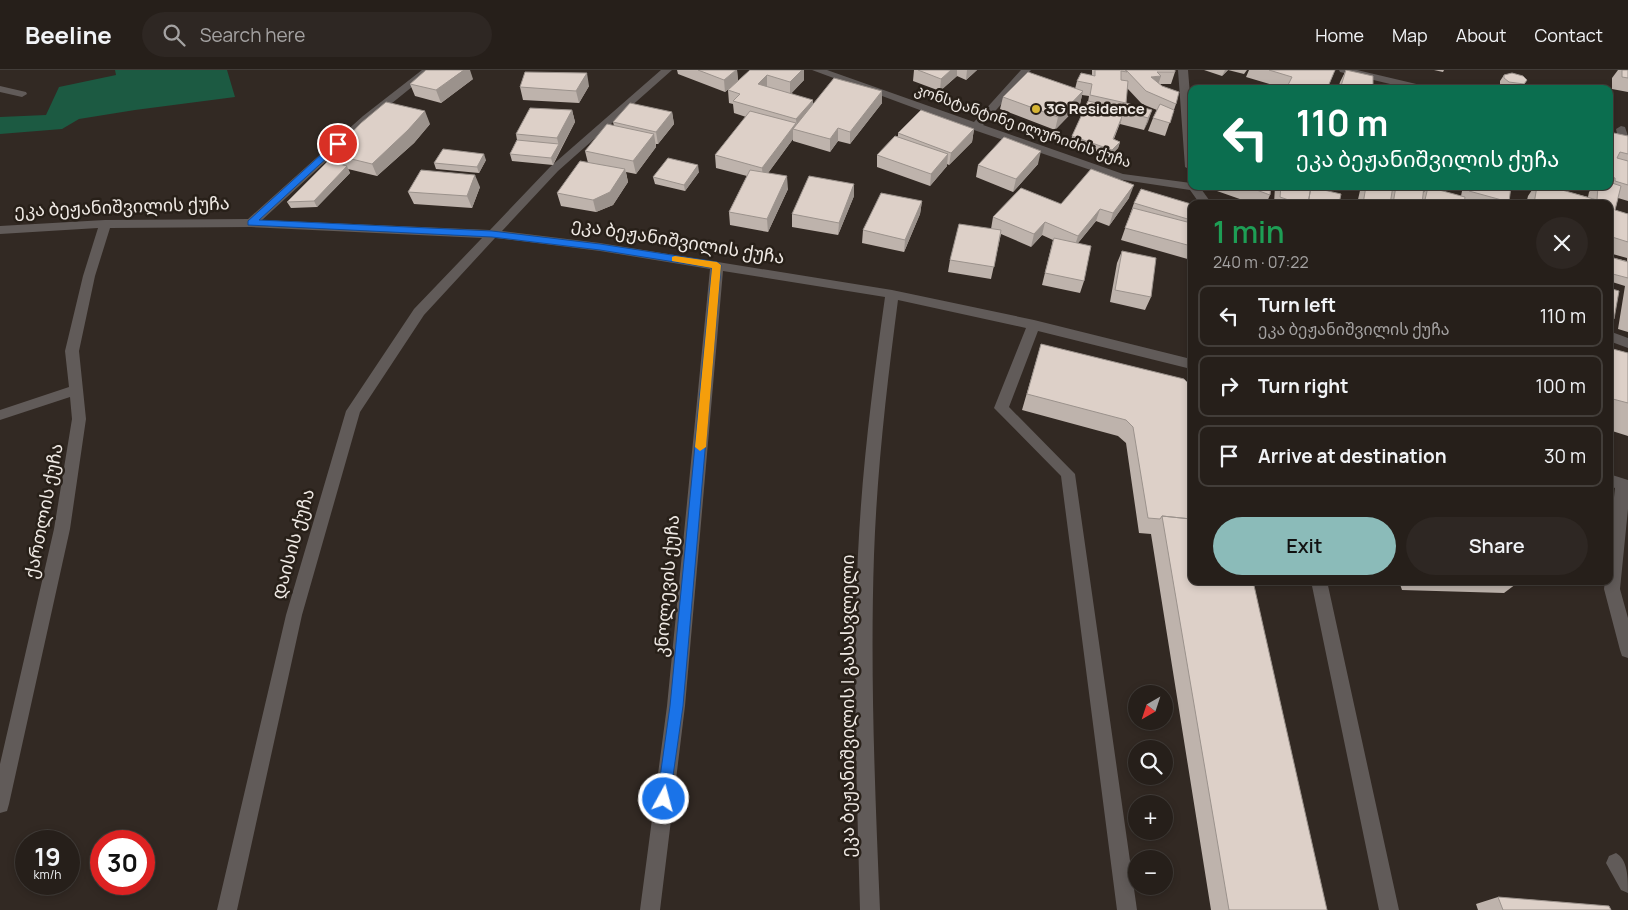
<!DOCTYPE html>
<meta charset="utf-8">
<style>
:root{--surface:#261f1a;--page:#2e2723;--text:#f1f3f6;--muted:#a4a2a2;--line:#423d39;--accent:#8bbbb9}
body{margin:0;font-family:Manrope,"Noto Sans Georgian",sans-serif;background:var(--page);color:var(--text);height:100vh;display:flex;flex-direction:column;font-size:19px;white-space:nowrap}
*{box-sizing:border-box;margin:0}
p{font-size:16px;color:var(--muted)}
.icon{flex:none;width:28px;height:28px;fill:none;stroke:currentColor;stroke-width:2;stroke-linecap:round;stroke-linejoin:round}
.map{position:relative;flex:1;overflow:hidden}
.side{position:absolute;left:1188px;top:130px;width:425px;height:385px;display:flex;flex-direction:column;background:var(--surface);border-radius:10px;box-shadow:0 2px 8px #0003,0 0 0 1px var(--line)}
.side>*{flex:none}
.top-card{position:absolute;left:1188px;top:15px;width:425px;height:105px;border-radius:10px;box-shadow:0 2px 8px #0003,0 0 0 1px var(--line);background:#0b6e4f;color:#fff;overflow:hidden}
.needle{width:32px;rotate:219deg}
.fabs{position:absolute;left:1128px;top:615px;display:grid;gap:10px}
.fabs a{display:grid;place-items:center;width:45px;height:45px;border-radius:50%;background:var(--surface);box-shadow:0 2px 8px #0003,0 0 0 1px var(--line);font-size:25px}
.speed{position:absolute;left:15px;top:760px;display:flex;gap:10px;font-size:25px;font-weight:700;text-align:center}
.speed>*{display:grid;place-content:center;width:65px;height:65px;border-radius:50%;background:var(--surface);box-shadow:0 2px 8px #0003,0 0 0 1px var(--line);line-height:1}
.speed small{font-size:12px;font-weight:400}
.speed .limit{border:8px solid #d22;background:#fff;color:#111}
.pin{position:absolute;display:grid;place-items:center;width:42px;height:42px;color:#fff;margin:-21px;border:2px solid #fff;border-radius:50%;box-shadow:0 1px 5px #0007}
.me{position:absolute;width:55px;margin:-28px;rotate:7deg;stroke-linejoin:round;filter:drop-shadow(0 0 4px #0008)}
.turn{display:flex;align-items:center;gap:18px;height:105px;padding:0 25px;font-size:22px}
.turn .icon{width:65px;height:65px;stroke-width:2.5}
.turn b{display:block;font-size:35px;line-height:42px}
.round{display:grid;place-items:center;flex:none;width:52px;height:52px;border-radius:26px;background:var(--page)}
.overview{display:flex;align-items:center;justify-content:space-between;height:85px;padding:0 25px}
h1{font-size:30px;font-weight:600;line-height:38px;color:#1e9e55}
.action{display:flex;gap:10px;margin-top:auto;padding:10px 25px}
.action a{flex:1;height:58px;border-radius:30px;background:var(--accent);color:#111;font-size:20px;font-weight:600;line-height:58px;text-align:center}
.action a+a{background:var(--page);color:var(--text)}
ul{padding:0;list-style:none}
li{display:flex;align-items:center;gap:15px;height:62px;margin:0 10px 8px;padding:0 15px;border:2px solid var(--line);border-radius:10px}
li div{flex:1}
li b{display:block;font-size:19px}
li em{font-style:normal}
header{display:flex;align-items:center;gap:30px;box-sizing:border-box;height:70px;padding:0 25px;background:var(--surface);border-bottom:1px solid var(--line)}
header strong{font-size:24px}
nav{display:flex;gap:28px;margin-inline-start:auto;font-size:18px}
.search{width:350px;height:45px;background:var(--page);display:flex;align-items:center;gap:12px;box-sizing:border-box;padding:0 18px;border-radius:28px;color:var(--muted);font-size:19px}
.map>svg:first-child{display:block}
.green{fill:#1c5a42}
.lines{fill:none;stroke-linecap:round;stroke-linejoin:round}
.minor{fill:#615b59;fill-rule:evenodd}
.wall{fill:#beb3ac}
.shaded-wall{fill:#9b928c}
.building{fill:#ddd0c8;stroke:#9b928c}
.route{fill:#1a73e8;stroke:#114b97}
.slow{fill:#f59e0b}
.poi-dot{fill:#d6b534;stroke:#282019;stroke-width:2}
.labels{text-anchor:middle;stroke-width:5;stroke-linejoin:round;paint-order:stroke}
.far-poi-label{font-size:15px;font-weight:bold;fill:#efe9e4;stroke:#282019;text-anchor:start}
.far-street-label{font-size:15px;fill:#efe9e4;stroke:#282019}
.street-label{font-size:18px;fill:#efe9e4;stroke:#282019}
</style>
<header>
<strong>Beeline</strong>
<div class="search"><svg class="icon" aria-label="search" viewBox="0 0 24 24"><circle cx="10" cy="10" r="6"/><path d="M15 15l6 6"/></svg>Search here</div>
<nav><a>Home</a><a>Map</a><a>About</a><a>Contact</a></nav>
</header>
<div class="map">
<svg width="1628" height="840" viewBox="0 0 1628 840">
<rect width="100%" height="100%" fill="#322923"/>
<path class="green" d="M 115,0 L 227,0 L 235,27 L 135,40 L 79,49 L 62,59 L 0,64 L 0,47 L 46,45 L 59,17 L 116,5 Z"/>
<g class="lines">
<path class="minor" d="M 422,0 L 433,0 L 371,50 L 262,150 L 490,160 L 550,97 L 661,0 L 672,0 L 558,101 L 502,161 L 600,173 L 892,220 L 1034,250 L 1191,289 L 1191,299 L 1038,261 L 1009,337 L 1075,404 L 1137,840 L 1117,840 L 1061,406 L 994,338 L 1026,258 L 898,230 C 887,314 877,400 874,485 C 870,603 875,722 880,840 L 860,840 C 857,721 852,602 858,484 C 862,398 873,312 885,227 L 723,201 L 685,636 L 660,840 L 640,840 L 667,636 L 710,199 L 600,181 L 495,168 L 424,245 L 360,342 L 302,545 L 237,840 L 217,840 L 286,545 L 346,341 L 414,239 L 482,168 L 251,157 L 110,158 L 95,206 L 79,281 L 86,349 L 70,459 L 9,734 L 7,741 L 0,743 L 0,694 L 54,459 L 72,349 L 70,327 L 0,350 L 0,340 L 69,317 L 65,281 L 83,206 L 98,158 L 0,164 L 0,156 L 105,150 L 248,149 L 363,46 Z
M 812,0 L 827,0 L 974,52 L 1021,0 L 1031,0 L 983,55 L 1123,104 L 1191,113 L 1191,116 L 1199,116 L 1212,134 L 1200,134 L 1190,120 L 1117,109 L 971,59 Z
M 1178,0 L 1188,0 L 1191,37 L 1191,100 L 1185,97 Z
M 1339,0 L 1357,0 L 1429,17 L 1430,19 L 1411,19 L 1340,2 Z
M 0,16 L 26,22 L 27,24 L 22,27 L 0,22 Z
M 1621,56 L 1625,57 L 1628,66 L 1628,91 L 1622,88 L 1616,59 Z
M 1609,261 L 1628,268 L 1628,278 L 1609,271 Z
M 1609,404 L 1628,410 L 1628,439 L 1620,519 L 1628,548 L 1628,588 L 1622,586 L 1620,580 L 1604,519 L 1605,511 L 1609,511 L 1609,475 L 1615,418 L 1609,416 Z
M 1311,511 L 1327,511 L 1399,840 L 1379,840 Z
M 1616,783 C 1628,790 1628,808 1628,823 L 1621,820 L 1606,793 L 1609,786 Z"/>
</g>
<path class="wall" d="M 677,0 L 737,0 L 738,11 L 750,0 L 804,10 L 791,23 L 813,34 L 882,21 L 882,33 L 850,74 L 838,71 L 830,82 L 793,71 L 793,69 L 768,103 L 788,119 L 768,162 L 730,155 L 729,142 L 747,106 L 716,98 L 715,85 L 746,47 L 734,43 L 733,34 L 729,33 L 728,20 L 737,12 L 725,22 L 678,4 Z
M 914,0 L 977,0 L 966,10 L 957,6 L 940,21 L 913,11 Z
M 1092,0 L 1175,0 L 1175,2 L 1171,14 L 1160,14 L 1176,34 L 1165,66 L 1148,61 L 1153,48 L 1157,40 L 1142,34 L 1127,18 L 1126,33 L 1152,40 L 1144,60 L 1120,54 L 1122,48 L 1114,69 L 1120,72 L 1118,78 L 1110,86 L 1071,73 L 1072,66 L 1088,32 L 1089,26 L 1082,25 L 1080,34 L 1055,60 L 1000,39 L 1003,27 L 1075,19 L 1077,11 L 1092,5 Z
M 1204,0 L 1228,0 L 1222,6 Z
M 1228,0 L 1247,0 L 1244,4 Z
M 1249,0 L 1335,0 L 1327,19 L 1286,19 L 1246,7 Z
M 1346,0 L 1373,19 L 1338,19 L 1340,12 Z
M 1434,0 L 1444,0 L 1443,2 Z
M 1618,0 L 1628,0 L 1628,22 L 1612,19 L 1612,8 Z
M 1504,5 L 1527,10 L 1521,19 L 1504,18 L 1500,15 L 1500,11 Z
M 473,9 L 441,33 L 415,26 L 410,14 Z
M 589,16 L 579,33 L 523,30 L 520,17 Z
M 572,40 L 575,52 L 553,95 L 512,91 L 510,84 L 517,70 L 516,64 Z
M 672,42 L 674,54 L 658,74 L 656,74 L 656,77 L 636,104 L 626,102 L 628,112 L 613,135 L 596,142 L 561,136 L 557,123 L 588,93 L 585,81 L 614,56 L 613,52 Z
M 430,54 L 414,73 L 377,106 L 348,99 L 350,103 L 317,137 L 291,138 L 287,132 L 336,93 L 331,84 Z
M 974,59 L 972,72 L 949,95 L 947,94 L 947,96 L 930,116 L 877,97 L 877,85 L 898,66 L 898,63 Z
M 1609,62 L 1628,66 L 1628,131 L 1618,128 L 1615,140 L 1628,144 L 1628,262 L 1618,259 L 1625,216 L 1609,211 L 1609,189 L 1610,187 L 1627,191 L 1627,188 L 1609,183 L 1609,134 L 1526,134 L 1528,126 L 1534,117 L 1532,116 L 1567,116 L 1565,121 L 1588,127 L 1589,122 L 1593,117 L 1591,116 L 1609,116 Z
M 486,90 L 479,103 L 436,99 L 434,93 Z
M 1038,94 L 1013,122 L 976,107 L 978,95 Z
M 699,102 L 685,121 L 655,114 L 653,107 Z
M 1218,116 L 1271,116 L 1270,125 L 1266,134 L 1254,134 L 1217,121 Z
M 1275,116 L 1311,116 L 1339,134 L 1274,134 Z
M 1361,116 L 1424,116 L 1423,123 L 1428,117 L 1461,126 L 1463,116 L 1511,116 L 1509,132 L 1508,134 L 1357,134 Z
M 480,117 L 472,138 L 414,134 L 408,122 Z
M 854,126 L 838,165 L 792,157 L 792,144 Z
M 1129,128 L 1109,156 L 1096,151 L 1078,173 L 1084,211 L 1080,223 L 1042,215 L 1053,170 L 1042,165 L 1031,177 L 1001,164 L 991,209 L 948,202 L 950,190 L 991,159 L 993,147 L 1061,134 Z
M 922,131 L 920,144 L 904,182 L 862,173 L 863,160 Z
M 1134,133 L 1191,134 L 1191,190 L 1121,170 Z
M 1122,181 L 1151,227 L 1145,240 L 1110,232 L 1117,193 Z
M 1609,218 L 1614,249 L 1609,254 Z
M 1041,274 L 1191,316 L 1327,840 L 1211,840 L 1151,464 L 1139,463 L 1126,373 L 1118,366 L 1022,340 Z
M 1609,278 L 1628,283 L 1628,366 L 1609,360 Z
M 1399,511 L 1520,511 L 1504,523 L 1402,520 Z
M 1498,827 L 1611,840 L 1478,840 L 1476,834 Z"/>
<path class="shaded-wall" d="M 464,0 L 470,0 L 473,9 L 441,33 L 436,20 Z
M 736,0 L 737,0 L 738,11 L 725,22 L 724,10 Z
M 802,0 L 804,0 L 804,10 L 790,25 L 790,12 Z
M 951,0 L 957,0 L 957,6 L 940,21 L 941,9 Z
M 967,0 L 977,0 L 966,10 Z
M 1225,0 L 1228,0 L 1222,6 Z
M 587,3 L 589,16 L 579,33 L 576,21 Z
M 767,5 L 767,18 L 758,14 Z
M 1161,6 L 1157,18 L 1151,7 Z
M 882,21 L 882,33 L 850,74 L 850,62 Z
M 1083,21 L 1080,34 L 1055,60 L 1058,47 Z
M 813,30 L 813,42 L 797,60 L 796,49 Z
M 572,40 L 575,52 L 560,80 L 557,68 Z
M 1152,40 L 1148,52 L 1144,60 L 1148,48 Z
M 425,41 L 430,54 L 414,73 L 377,106 L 372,94 Z
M 672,42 L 674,54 L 658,74 L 656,62 Z
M 796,53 L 796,60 L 793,59 L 793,69 L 763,110 L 762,98 Z
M 838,58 L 838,71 L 830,82 L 830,69 Z
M 974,59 L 972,72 L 949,95 L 951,83 Z
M 654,64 L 656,77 L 636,104 L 633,91 Z
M 1120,72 L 1118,78 L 1110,86 L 1112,80 Z
M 559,74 L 560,80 L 553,95 L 551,88 Z
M 1041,81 L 1038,94 L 1013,122 L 1016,109 Z
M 484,84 L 486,90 L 479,103 L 477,97 Z
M 948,84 L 947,96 L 930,116 L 931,104 Z
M 698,95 L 699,102 L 685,121 L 684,115 Z
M 347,96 L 350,103 L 317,137 L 314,131 Z
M 625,99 L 628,112 L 613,135 L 596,142 L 593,130 Z
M 475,105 L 480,117 L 472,138 L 467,126 Z
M 787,106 L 788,119 L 768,162 L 767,149 Z
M 854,114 L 854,126 L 838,165 L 839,153 Z
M 1134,115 L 1129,128 L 1109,156 L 1113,143 Z
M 922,131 L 920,144 L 904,182 L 905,170 Z
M 1100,139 L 1096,151 L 1074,178 L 1078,166 Z
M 1045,152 L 1042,165 L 1031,177 L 1034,164 Z"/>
<path class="building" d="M 426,0 L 464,0 L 436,20 L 410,14 Z
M 698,0 L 736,0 L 724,10 Z
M 750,0 L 802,0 L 790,12 L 767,5 L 758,14 L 813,30 L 796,49 L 733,31 L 740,24 L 728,20 Z
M 918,0 L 951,0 L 941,9 Z
M 1095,0 L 1125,0 L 1127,2 L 1121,1 L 1121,10 L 1128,11 L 1126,33 L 1090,25 L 1092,14 L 1077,11 L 1081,3 L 1095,6 Z
M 1126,0 L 1175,0 L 1175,2 L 1157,2 L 1161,6 L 1151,7 L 1162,16 L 1179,22 L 1176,34 L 1146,21 Z
M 1269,0 L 1335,0 L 1327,19 L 1294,19 L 1287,17 L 1292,7 Z
M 1346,0 L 1373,6 L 1373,19 L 1340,19 Z
M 1622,0 L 1628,0 L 1628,8 L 1622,7 Z
M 525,2 L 587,3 L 576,21 L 520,17 Z
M 1028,2 L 1083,21 L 1058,47 L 1003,27 Z
M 1512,3 L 1523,6 L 1527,10 L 1524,14 L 1509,12 L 1504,8 L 1504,5 Z
M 834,8 L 882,21 L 850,62 L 838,58 L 830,69 L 793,59 Z
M 1088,31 L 1125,39 L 1113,69 L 1120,72 L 1112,80 L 1072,66 Z
M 386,32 L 425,41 L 408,60 L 372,94 L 331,84 L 361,53 Z
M 630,33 L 672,42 L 656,62 L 613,52 Z
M 1126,33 L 1152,40 L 1148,48 L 1124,41 Z
M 1160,34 L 1174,40 L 1170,53 L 1153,48 Z
M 530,38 L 572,40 L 557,68 L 516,64 Z
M 921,40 L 974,59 L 951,83 L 898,63 Z
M 750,41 L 796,53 L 762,98 L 715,85 Z
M 607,54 L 654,64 L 633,91 L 585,81 Z
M 1609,62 L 1628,66 L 1628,84 L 1620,82 L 1617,88 L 1628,91 L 1628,115 L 1615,111 L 1615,108 L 1609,106 Z
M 895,66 L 948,84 L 931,104 L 877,85 Z
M 1004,67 L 1041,81 L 1016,109 L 978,95 Z
M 517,70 L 559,74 L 551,88 L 510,84 Z
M 443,79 L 484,84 L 477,97 L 434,93 Z
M 668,88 L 698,95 L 684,115 L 653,107 Z
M 328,91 L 347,96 L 314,131 L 287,132 Z
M 580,91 L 625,99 L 610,122 L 593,130 L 557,123 Z
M 1091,99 L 1134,115 L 1113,143 L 1100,139 L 1078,166 L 1045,152 L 1034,164 L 993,147 L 1021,118 L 1061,134 Z
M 421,100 L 475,105 L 467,126 L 408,122 Z
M 750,100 L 787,106 L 767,149 L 729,142 Z
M 809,106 L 854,114 L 839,153 L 792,144 Z
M 1609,112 L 1621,116 L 1615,140 L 1628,144 L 1628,172 L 1609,166 L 1609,134 L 1534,134 L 1537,116 L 1548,116 L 1597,130 L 1598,116 L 1609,116 Z
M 1246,116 L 1271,116 L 1270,125 Z
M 1281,116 L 1311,116 L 1308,134 L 1300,134 L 1280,127 Z
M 1366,116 L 1393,116 L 1390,134 L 1363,134 Z
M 1396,116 L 1424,116 L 1422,134 L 1393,134 Z
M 1470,116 L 1511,116 L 1509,132 L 1469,121 Z
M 1558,116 L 1567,116 L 1566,119 Z
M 1311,117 L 1341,124 L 1339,134 L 1308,134 Z
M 1428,117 L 1465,127 L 1464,134 L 1424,134 Z
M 1141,119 L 1191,134 L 1191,150 L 1134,133 Z
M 881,123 L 922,131 L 905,170 L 863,160 Z
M 1133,138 L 1191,153 L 1191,176 L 1125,158 Z
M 959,154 L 1001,160 L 994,197 L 950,190 Z
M 1054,168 L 1091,176 L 1084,211 L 1045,203 Z
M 1122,181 L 1156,188 L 1151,227 L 1115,220 Z
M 1610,187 L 1628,192 L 1628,208 L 1609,203 Z
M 1609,218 L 1619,221 L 1614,249 L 1609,247 Z
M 1041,274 L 1184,309 L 1191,316 L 1191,449 L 1162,446 L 1160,449 L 1148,448 L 1133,357 L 1126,350 L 1027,324 Z
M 1609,278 L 1628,283 L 1628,333 L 1609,328 Z
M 1162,446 L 1191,449 L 1191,511 L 1253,511 L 1327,840 L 1229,840 Z
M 1498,827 L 1609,836 L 1611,840 L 1503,840 Z"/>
<path class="route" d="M 335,72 L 342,74 L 259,150 L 492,161 L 600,174 L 717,192 L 721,195 L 683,636 L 669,734 L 664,736 L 659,734 L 657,729 L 670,636 L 712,198 L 600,180 L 492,167 L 248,155 L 248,151 Z"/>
<path class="slow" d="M 675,186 L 717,192 L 721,195 L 706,377 L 700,381 L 695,377 L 712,198 L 672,191 L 672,187 Z"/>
<circle class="poi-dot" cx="1036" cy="39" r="5"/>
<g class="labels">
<g class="far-poi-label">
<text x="1046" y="44">3G Residence</text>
</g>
<g class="far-street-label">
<text transform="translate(1023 56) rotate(19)" y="5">კონსტანტინე ილურიძის ქუჩა</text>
</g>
<g class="street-label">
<text transform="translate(122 137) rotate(-2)" y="6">ეკა ბეჟანიშვილის ქუჩა</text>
<text transform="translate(678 171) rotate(9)" y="6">ეკა ბეჟანიშვილის ქუჩა</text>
<text transform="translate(44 441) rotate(-79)" y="6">ქართლის ქუჩა</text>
<text transform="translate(293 474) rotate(-74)" y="6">დაისის ქუჩა</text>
<text transform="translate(667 516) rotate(-85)" y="6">კნოლევის ქუჩა</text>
<text transform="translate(848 636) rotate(-90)" y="6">ეკა ბეჟანიშვილის I გასასვლელი</text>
</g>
</g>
</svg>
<div class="fabs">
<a><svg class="needle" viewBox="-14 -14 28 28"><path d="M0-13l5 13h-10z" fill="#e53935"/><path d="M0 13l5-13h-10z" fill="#a4a2a2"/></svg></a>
<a><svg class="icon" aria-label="search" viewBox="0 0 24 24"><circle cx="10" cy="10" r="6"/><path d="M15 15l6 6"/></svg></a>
<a>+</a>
<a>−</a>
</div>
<div class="speed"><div>19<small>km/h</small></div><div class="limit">30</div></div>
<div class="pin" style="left:338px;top:74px;background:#d93025"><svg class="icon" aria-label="arrive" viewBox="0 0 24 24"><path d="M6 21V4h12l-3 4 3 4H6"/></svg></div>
<svg class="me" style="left:664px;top:729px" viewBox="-20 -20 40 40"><circle r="17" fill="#1a73e8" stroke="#fff" stroke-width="3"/><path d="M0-11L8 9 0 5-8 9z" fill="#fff"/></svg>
<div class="top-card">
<div class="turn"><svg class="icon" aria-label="left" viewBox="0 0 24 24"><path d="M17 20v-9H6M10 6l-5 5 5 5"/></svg><div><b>110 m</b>ეკა ბეჟანიშვილის ქუჩა</div></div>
</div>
<section class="side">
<div class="overview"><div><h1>1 min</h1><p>240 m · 07:22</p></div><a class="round"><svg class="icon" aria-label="close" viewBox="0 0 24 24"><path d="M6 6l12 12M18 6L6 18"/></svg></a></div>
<ul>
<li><svg class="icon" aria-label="left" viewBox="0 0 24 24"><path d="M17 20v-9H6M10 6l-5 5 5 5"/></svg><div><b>Turn left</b><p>ეკა ბეჟანიშვილის ქუჩა</p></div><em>110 m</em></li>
<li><svg class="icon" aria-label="right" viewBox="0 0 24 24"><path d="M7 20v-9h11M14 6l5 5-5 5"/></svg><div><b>Turn right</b></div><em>100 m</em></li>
<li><svg class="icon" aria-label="arrive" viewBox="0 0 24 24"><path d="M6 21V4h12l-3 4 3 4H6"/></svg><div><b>Arrive at destination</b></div><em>30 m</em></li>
</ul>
<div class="action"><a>Exit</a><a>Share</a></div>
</section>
</div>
